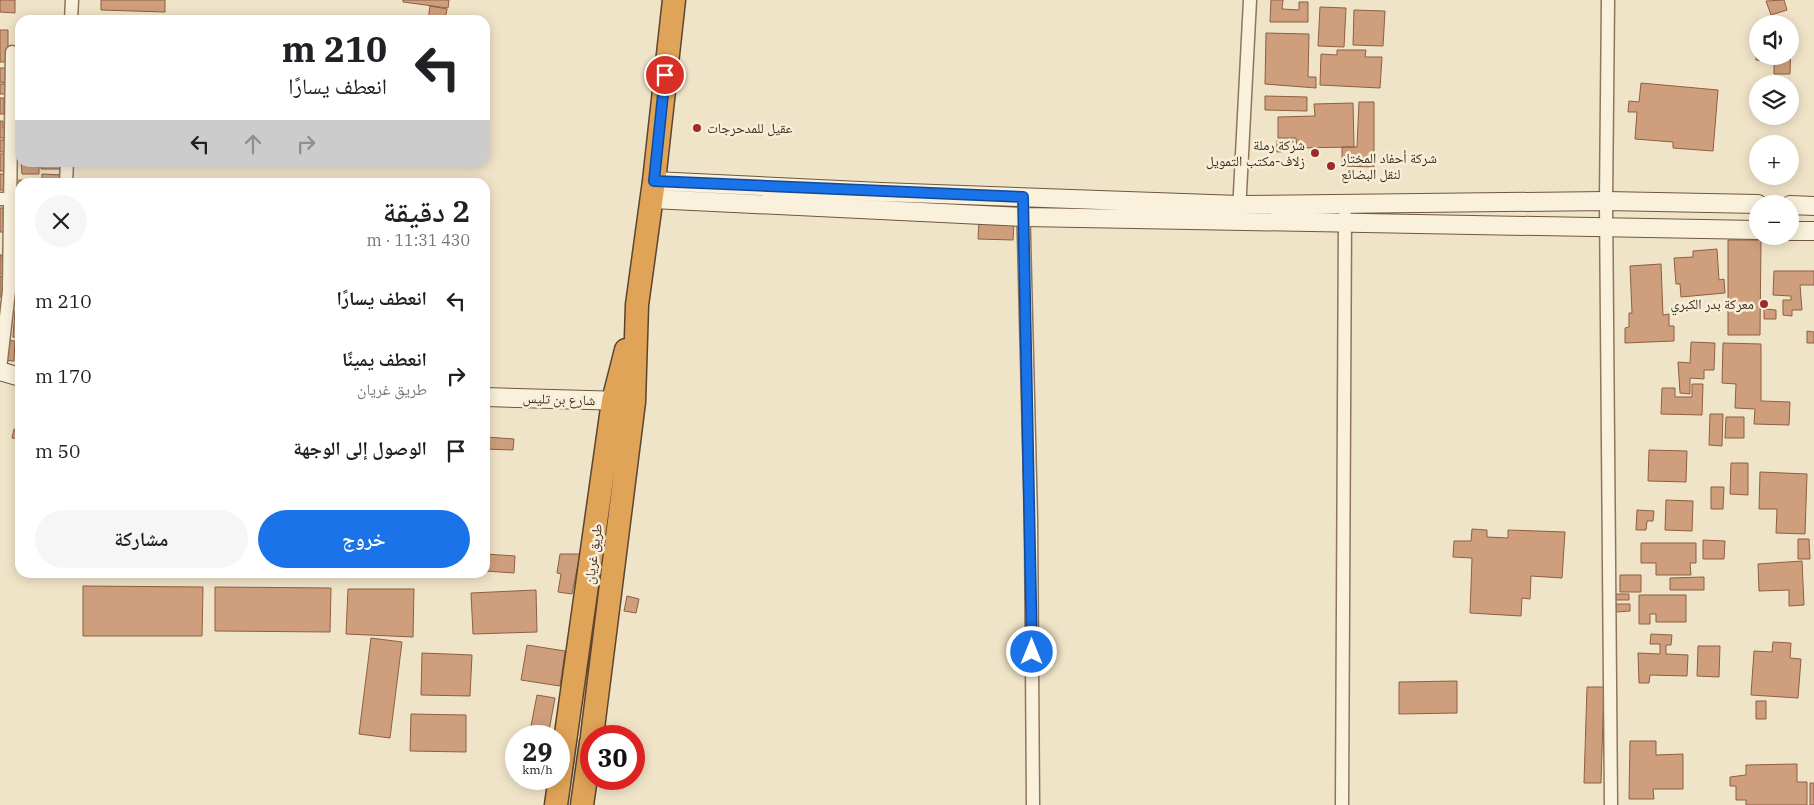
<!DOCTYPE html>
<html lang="ar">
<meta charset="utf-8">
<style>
:root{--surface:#fff;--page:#f6f6f6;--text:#202124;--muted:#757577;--accent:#1a73e8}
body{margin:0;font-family:"IBM Plex Serif","Noto Naskh Arabic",serif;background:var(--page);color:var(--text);direction:rtl;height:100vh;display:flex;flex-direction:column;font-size:19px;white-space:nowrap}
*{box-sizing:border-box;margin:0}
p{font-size:16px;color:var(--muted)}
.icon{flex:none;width:28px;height:28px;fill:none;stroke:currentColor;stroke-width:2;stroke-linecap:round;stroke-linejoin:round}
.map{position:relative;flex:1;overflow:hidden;direction:ltr}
.side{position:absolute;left:15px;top:178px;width:475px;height:400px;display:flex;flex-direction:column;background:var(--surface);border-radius:15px;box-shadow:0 2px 12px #0003;direction:rtl}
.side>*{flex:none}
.top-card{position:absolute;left:15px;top:15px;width:475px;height:152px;border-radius:15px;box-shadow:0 2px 12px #0003;direction:rtl;background:#fff;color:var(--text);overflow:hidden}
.buttons{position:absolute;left:1749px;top:15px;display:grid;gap:10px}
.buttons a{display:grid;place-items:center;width:50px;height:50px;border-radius:50%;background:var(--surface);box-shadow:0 2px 12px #0003;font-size:25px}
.speed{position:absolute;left:505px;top:725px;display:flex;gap:10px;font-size:25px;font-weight:700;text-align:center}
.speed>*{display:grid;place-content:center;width:65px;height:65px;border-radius:50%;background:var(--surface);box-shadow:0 2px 12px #0003;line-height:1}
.speed small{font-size:12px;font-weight:400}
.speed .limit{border:8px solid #d22;background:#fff;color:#111}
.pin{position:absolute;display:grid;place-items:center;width:42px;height:42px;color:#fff;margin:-21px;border:2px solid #fff;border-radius:50%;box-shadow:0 1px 5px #0007}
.me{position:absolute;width:55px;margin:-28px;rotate:0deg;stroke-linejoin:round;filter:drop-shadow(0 0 4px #0008)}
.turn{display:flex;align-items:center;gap:18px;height:105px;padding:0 20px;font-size:22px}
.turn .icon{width:65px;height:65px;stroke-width:2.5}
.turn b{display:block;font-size:35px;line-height:42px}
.lanes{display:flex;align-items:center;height:48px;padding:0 20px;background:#0003;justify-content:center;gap:25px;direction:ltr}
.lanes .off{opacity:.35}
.round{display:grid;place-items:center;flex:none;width:52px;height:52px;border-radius:26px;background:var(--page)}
.headline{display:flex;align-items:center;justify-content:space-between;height:85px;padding:0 20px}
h1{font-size:30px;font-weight:600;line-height:38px}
.button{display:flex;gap:10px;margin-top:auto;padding:10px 20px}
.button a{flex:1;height:58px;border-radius:30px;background:var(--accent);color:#fff;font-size:20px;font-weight:600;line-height:58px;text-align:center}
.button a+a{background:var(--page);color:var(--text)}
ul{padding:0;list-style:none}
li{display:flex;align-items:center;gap:15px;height:75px;padding:0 20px}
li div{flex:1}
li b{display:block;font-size:19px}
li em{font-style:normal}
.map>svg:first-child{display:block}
.building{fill:#cf9f7d;stroke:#8d5f41}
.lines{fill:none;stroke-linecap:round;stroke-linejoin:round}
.street-casing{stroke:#8d765c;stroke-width:15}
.secondary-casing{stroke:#6f573f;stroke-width:20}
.highway-casing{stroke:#5b4430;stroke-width:25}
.street{stroke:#faf1dc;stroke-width:12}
.secondary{stroke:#faf1dc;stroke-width:18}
.highway{stroke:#e0a458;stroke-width:22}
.route-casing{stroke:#114b97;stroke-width:12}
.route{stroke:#1a73e8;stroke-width:9}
.poi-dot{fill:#9e2a2b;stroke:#f7eed8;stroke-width:2}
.labels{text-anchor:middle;stroke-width:5;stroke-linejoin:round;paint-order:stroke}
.poi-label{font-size:14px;fill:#3d2e20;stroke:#f7eed8;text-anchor:start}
.street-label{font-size:14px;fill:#3d2e20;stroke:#f7eed8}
</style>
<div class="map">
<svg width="1814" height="805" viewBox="0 0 1814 805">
<rect width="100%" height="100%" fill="#f0e4c8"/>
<path class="building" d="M 0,0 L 15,0 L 15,13 L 0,12 Z
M 101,0 L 165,0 L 165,12 L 101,10 Z
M 403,0 L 449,0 L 448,8 L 403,2 Z
M 1271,0 L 1283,0 L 1282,9 L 1299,10 L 1299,2 L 1308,2 L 1308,22 L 1270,22 Z
M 1784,0 L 1787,10 L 1771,15 L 1766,1 Z
M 430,6 L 447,9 L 445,20 L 428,20 Z
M 1320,7 L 1346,8 L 1344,47 L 1318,46 Z
M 1354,10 L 1385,11 L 1383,46 L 1353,45 Z
M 0,30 L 8,30 L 8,62 L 0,62 Z
M 1266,33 L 1309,34 L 1308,77 L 1316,77 L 1316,88 L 1265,84 Z
M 1754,34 L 1758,34 L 1758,56 L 1790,56 L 1791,36 L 1790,74 L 1774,74 L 1774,61 L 1756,60 L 1756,44 L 1753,44 Z
M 1337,50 L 1366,50 L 1365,57 L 1382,57 L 1380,88 L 1320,85 L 1321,54 L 1337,55 Z
M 0,68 L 8,68 L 7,83 L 0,82 Z
M 1641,83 L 1718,90 L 1713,151 L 1673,148 L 1673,142 L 1635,139 L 1637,112 L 1628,112 L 1629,101 L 1639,102 Z
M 0,84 L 9,84 L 9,94 L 0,94 Z
M 1265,96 L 1307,97 L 1307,111 L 1265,110 Z
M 0,98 L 4,98 L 4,114 L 0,114 Z
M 1359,102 L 1374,102 L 1374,167 L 1342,166 L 1342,147 L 1357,147 Z
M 1353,103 L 1354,147 L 1297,148 L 1296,138 L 1278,138 L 1278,117 L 1315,116 L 1314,104 Z
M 0,121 L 3,121 L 3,128 L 9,128 L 9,138 L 0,138 Z
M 16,123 L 20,123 L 20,152 L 17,152 L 17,141 L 15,141 Z
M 0,140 L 8,140 L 8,152 L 0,152 Z
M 1277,141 L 1293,141 L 1292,151 L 1277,152 Z
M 0,154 L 7,154 L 7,171 L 0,171 Z
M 21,162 L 39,162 L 39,174 L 22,174 Z
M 41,162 L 62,162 L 62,169 L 41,169 Z
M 0,174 L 5,174 L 5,190 L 0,190 Z
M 42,174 L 62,175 L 62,182 L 42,182 Z
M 19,180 L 39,181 L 39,182 L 20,182 L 20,193 L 18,193 Z
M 0,208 L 6,208 L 5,232 L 0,232 Z
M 979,221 L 1014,223 L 1013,240 L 978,239 Z
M 1728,240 L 1761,240 L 1760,335 L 1728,335 Z
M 1717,249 L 1719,280 L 1724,279 L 1725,293 L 1681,297 L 1680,284 L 1676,284 L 1674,258 L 1693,257 L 1693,251 Z
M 18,252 L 20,252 L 20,273 L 17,273 Z
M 0,255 L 2,255 L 3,274 L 0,274 Z
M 1661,264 L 1663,315 L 1669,314 L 1669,326 L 1674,326 L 1674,341 L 1625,343 L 1625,328 L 1629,327 L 1629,313 L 1632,313 L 1630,266 Z
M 1774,271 L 1814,271 L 1814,285 L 1800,285 L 1802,310 L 1792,310 L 1792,316 L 1783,315 L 1783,300 L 1791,300 L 1791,296 L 1773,295 Z
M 0,276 L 3,276 L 4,297 L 0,297 Z
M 14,282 L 20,282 L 20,304 L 16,305 Z
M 1764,309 L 1776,310 L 1776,319 L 1764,319 Z
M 15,310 L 20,310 L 20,338 L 13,337 Z
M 1807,331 L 1814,332 L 1814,343 L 1807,343 Z
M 5,340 L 15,341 L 14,361 L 3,360 Z
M 17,342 L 20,342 L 20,363 L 16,362 Z
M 1691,342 L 1715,343 L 1714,370 L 1704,370 L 1704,379 L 1690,378 L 1690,394 L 1680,393 L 1678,362 L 1690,363 Z
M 1723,343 L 1761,344 L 1761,401 L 1790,402 L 1789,425 L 1754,424 L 1755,409 L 1735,408 L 1736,384 L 1722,383 Z
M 1692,384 L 1703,384 L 1702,415 L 1661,414 L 1662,388 L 1675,388 L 1675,397 L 1692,397 Z
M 1710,414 L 1723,414 L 1722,446 L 1709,445 Z
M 1726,417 L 1744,417 L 1744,438 L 1725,438 Z
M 14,429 L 20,430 L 20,439 L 12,438 Z
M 486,437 L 514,439 L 513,450 L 485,449 Z
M 1649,450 L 1687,451 L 1686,482 L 1648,481 Z
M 1731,463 L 1748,463 L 1748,495 L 1730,494 Z
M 1760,472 L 1807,474 L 1805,534 L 1776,533 L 1777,509 L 1759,509 Z
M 1711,487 L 1724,487 L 1723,509 L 1711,509 Z
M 1666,500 L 1693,501 L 1692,531 L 1665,530 Z
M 1637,510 L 1654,511 L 1653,521 L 1647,521 L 1646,530 L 1636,530 Z
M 1472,529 L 1487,530 L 1487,537 L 1508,538 L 1508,530 L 1565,532 L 1562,578 L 1531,576 L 1530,599 L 1522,598 L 1521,616 L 1470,613 L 1472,558 L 1453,557 L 1454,541 L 1471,541 Z
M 1798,539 L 1809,539 L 1810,559 L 1798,559 Z
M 1703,540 L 1725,541 L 1724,559 L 1703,559 Z
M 1641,543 L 1696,543 L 1696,563 L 1690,563 L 1691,575 L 1656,575 L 1656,563 L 1641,563 Z
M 485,554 L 515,556 L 514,573 L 485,571 Z
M 560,554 L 580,554 L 572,594 L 558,592 L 561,574 L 557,573 Z
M 1802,561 L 1804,605 L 1789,606 L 1789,590 L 1759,591 L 1758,564 Z
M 1620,575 L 1641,575 L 1641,592 L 1620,592 Z
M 1704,577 L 1704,590 L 1670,590 L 1670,578 Z
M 83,586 L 203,587 L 202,636 L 83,636 Z
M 215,587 L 331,588 L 330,632 L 215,631 Z
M 348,589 L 414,589 L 413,637 L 346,634 Z
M 536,590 L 537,632 L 473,634 L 471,593 Z
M 1615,594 L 1629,594 L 1629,600 L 1615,600 Z
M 1639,595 L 1686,595 L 1686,622 L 1656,622 L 1656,614 L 1650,614 L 1650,624 L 1639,624 Z
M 627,596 L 639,599 L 636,613 L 624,611 Z
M 1616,604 L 1630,604 L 1630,611 L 1616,612 Z
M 1651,634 L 1672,635 L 1671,645 L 1666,645 L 1666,654 L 1688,655 L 1687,676 L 1650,675 L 1649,683 L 1639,683 L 1638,653 L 1660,654 L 1660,644 L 1650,644 Z
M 371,638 L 402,642 L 390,738 L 359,734 Z
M 1773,642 L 1791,643 L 1790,658 L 1801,659 L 1798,698 L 1751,695 L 1754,651 L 1772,652 Z
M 527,645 L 565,651 L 560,686 L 521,680 Z
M 1698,646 L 1720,646 L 1719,677 L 1697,676 Z
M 422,653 L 472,655 L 470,696 L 421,695 Z
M 1457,681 L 1457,713 L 1399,714 L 1399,682 Z
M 1587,687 L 1604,687 L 1601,783 L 1584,783 Z
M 537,695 L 555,698 L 548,736 L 529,736 Z
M 1756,701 L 1766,701 L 1766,719 L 1756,719 Z
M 411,714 L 466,715 L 466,752 L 410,751 Z
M 1630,741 L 1656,741 L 1656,755 L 1683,754 L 1683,789 L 1653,789 L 1654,799 L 1629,799 Z
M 1797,764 L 1797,782 L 1807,782 L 1807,805 L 1746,805 L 1746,800 L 1736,800 L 1736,786 L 1730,786 L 1730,777 L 1746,775 L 1746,765 Z
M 1810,783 L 1814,783 L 1814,805 L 1810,805 Z"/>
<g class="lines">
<g class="street-casing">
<path id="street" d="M 1608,0 L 1606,201 L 1611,805
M 71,20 L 72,0
M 66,182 L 67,162
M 1023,197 L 1031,519 L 1033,805
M 0,199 L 20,199
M 1239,212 L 1250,0
M 0,369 L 9,291 L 12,52
M 1342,805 L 1345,215"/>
</g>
<g class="secondary-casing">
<path id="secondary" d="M 654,181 L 881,192 L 1239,205 L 1606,201 L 1758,204
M 652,199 L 1025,217 L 1758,230
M 1790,205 L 1814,206
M 1790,231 L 1814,231
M 0,371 L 20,377
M 485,397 L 624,401"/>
</g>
<g class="highway-casing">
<path id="highway" d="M 592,736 L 634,402 L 637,305 L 654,181 L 674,0
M 556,805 L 613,401 L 626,350
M 582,805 L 591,742"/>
</g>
<use href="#street" class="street"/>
<use href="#secondary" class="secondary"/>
<use href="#highway" class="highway"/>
</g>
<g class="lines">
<g class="route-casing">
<path id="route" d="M 665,75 L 654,181 L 1023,197 L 1032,652"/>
</g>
<use href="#route" class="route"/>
</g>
<g class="poi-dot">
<circle cx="697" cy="128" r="5"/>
<circle cx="1315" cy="153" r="5"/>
<circle cx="1331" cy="166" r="5"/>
<circle cx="1764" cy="304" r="5"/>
</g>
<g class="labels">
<g class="poi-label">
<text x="707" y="133">عقيل للمدحرجات</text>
<text x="1305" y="150" text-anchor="end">شركة رملة<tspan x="1305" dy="16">زلاف-مكتب التمويل</tspan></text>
<text x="1341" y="163">شركة أحفاد المختار<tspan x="1341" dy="16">لنقل البضائع</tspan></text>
<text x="1754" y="309" text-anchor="end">معركة بدر الكبري</text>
</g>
<g class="street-label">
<text transform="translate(559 399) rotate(2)" y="5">شارع بن تليس</text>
<text transform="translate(593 554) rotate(-82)" y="5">طريق غريان</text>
</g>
</g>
</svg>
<div class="buttons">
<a><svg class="icon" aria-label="sound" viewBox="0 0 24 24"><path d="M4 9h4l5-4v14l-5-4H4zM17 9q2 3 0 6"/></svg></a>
<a><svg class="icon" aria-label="layers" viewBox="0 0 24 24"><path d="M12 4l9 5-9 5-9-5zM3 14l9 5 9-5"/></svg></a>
<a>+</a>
<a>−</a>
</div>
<div class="speed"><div>29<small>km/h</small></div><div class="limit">30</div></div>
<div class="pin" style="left:665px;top:75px;background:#d93025"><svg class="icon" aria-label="arrive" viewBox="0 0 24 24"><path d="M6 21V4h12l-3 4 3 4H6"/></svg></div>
<svg class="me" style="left:1032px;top:652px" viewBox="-20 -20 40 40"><circle r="17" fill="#1a73e8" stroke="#fff" stroke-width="3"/><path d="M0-11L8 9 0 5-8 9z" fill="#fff"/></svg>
<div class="top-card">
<div class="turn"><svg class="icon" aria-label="left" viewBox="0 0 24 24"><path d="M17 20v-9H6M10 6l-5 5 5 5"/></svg><div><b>210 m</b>انعطف يسارًا</div></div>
<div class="lanes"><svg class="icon" aria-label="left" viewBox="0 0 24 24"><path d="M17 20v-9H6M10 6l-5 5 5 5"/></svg><svg class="icon off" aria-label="ahead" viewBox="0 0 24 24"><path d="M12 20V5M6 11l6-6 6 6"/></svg><svg class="icon off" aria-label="right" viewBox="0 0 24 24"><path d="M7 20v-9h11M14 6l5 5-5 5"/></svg></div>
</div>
<section class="side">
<div class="headline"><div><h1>2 دقيقة</h1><p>430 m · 11:31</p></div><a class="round"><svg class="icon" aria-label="close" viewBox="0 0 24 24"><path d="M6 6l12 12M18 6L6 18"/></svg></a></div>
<ul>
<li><svg class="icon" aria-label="left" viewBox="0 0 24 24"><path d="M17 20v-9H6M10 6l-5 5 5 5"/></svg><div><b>انعطف يسارًا</b></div><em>210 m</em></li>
<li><svg class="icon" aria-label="right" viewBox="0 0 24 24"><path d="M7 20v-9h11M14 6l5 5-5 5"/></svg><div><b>انعطف يمينًا</b><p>طريق غريان</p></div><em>170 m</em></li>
<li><svg class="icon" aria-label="arrive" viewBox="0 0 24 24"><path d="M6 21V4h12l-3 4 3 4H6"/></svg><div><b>الوصول إلى الوجهة</b></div><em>50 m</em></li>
</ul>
<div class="button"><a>خروج</a><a>مشاركة</a></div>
</section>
</div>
